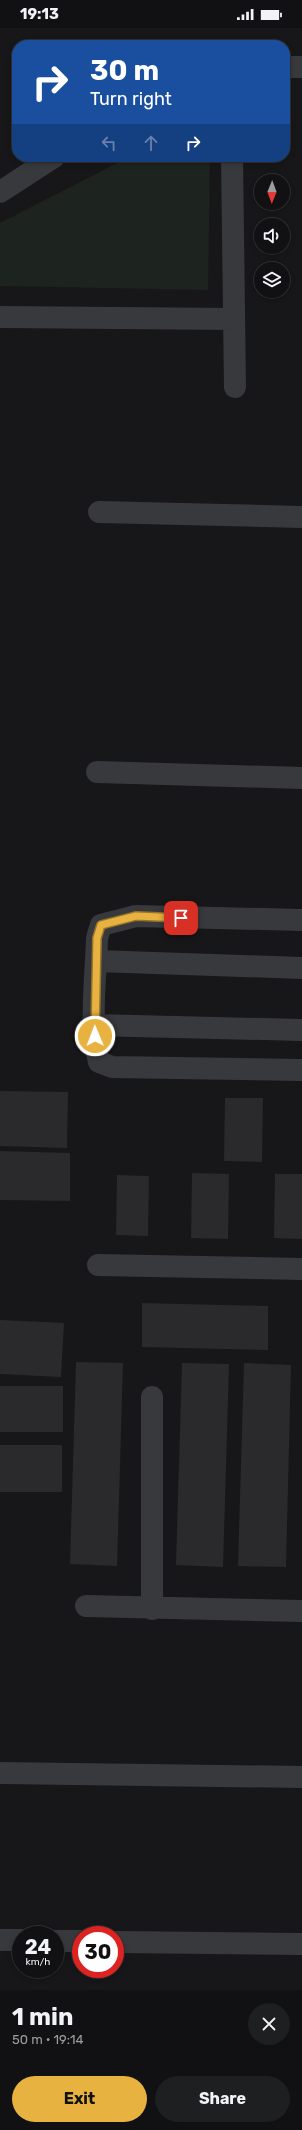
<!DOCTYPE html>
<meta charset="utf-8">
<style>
:root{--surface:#111113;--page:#1e1f21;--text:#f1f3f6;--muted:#9c9da0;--line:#303133;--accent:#e8b240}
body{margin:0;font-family:Rubik,sans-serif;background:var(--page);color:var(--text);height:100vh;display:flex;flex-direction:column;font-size:15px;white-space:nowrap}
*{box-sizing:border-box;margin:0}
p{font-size:13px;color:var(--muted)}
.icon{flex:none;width:22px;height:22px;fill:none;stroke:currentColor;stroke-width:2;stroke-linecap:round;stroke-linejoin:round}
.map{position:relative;height:1962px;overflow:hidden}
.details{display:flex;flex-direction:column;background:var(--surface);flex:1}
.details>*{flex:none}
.guide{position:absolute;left:12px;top:12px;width:278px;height:122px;border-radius:16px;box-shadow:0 2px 6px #0003,0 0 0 1px var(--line);background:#1a4fa0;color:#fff;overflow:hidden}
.needle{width:26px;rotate:181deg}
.controls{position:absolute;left:254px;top:146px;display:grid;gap:8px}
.controls a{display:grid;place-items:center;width:36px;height:36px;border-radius:50%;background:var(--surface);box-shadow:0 2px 6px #0003,0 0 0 1px var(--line);font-size:20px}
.speed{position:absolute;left:12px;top:1898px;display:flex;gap:8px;font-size:20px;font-weight:700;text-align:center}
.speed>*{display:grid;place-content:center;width:52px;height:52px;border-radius:50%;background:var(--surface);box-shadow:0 2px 6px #0003,0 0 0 1px var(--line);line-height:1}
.speed small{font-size:10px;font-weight:400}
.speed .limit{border:6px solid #d22;background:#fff;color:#111}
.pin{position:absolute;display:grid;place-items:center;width:34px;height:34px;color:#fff;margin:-17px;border-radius:8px;box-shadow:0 2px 6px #0006}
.me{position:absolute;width:44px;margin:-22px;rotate:359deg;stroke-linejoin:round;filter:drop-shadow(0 0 3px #0008)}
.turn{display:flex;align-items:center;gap:14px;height:84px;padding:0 12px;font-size:18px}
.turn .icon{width:52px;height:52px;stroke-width:2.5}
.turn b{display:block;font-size:28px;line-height:34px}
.lanes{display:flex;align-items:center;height:38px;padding:0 12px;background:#0003;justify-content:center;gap:20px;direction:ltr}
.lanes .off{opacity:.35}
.round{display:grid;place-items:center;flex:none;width:42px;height:42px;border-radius:21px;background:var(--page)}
.overview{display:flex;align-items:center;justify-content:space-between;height:68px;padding:0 12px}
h1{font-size:24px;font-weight:700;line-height:30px}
.action{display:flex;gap:8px;margin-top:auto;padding:8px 12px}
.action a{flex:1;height:46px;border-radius:24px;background:var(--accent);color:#111;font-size:16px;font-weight:700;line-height:46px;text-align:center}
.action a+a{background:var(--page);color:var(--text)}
.status{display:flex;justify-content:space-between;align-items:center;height:28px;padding:0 20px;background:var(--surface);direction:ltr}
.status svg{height:11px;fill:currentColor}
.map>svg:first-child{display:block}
.green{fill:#1d231e}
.building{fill:#2a2a2d}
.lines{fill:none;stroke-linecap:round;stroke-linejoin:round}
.minor{stroke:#38393d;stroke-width:22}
.route-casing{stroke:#97742a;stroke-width:10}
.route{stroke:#e8b240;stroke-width:7}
</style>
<div class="status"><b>19:13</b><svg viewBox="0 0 49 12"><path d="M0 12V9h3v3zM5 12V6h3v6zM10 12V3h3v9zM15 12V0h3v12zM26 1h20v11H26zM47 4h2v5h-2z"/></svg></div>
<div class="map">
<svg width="302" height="1962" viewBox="0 0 302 1962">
<rect width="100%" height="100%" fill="#171719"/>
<path class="green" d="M 129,129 L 210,129 L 208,262 L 0,258 L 0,195 Z"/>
<path class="building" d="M 0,1063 L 68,1064 L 67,1120 L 0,1118 Z
M 225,1070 L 263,1070 L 262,1134 L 224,1133 Z
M 0,1123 L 70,1125 L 70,1173 L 0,1172 Z
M 192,1145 L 229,1146 L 228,1211 L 191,1210 Z
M 275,1146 L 302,1146 L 302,1211 L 274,1210 Z
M 117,1147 L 149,1148 L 148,1208 L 116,1207 Z
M 142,1275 L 268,1278 L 268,1322 L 142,1319 Z
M 0,1292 L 64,1295 L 61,1349 L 0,1346 Z
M 76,1334 L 123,1335 L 117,1538 L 70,1536 Z
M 182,1335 L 229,1336 L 223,1539 L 176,1537 Z
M 244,1335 L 291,1337 L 286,1539 L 238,1538 Z
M 0,1358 L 63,1358 L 63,1404 L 0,1404 Z
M 0,1417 L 62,1417 L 62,1464 L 0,1464 Z"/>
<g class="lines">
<path class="minor" d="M 285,39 L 302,39
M 232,129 L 235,359
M 0,164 L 54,129
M 0,289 L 234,291
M 99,484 L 302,489
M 97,744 L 302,750
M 302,892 L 136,888 L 101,897 L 97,910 C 96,950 89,995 99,1034 L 112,1039 L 302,1042
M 97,933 L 302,940
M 94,997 L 302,1002
M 98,1237 L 302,1241
M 152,1369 L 152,1581
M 86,1578 L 302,1583
M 0,1745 L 302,1749
M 0,1912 L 21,1912
M 55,1913 L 81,1913
M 115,1914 L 302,1916"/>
</g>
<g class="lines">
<g class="route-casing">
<path id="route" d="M 95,1008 L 97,910 L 101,897 L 136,888 L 181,890"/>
</g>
<use href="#route" class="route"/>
</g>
</svg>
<div class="controls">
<a><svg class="needle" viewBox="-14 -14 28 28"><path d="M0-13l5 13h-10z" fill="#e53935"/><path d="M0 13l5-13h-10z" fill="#9c9da0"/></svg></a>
<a><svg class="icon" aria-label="sound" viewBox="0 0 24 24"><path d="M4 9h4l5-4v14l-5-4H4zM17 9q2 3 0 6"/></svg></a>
<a><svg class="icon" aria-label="layers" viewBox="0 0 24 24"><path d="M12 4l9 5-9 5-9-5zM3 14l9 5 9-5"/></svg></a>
</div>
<div class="speed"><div>24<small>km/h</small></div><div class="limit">30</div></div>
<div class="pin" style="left:181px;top:890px;background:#d93025"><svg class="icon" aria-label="arrive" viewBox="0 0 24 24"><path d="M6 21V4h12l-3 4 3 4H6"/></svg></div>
<svg class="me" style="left:95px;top:1008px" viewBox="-20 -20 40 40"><circle r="17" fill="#e8b240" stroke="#fff" stroke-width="3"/><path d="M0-11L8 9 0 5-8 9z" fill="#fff"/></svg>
<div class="guide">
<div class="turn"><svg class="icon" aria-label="right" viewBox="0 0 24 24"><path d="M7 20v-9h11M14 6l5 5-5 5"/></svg><div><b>30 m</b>Turn right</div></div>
<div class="lanes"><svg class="icon off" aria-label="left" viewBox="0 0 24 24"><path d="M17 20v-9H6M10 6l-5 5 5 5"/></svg><svg class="icon off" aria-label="ahead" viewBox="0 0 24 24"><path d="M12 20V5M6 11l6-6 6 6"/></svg><svg class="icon" aria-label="right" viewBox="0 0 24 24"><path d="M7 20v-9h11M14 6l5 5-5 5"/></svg></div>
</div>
</div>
<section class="details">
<div class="overview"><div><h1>1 min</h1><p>50 m · 19:14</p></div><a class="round"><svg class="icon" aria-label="close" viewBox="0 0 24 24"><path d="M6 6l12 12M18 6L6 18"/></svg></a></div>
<div class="action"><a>Exit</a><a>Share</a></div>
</section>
